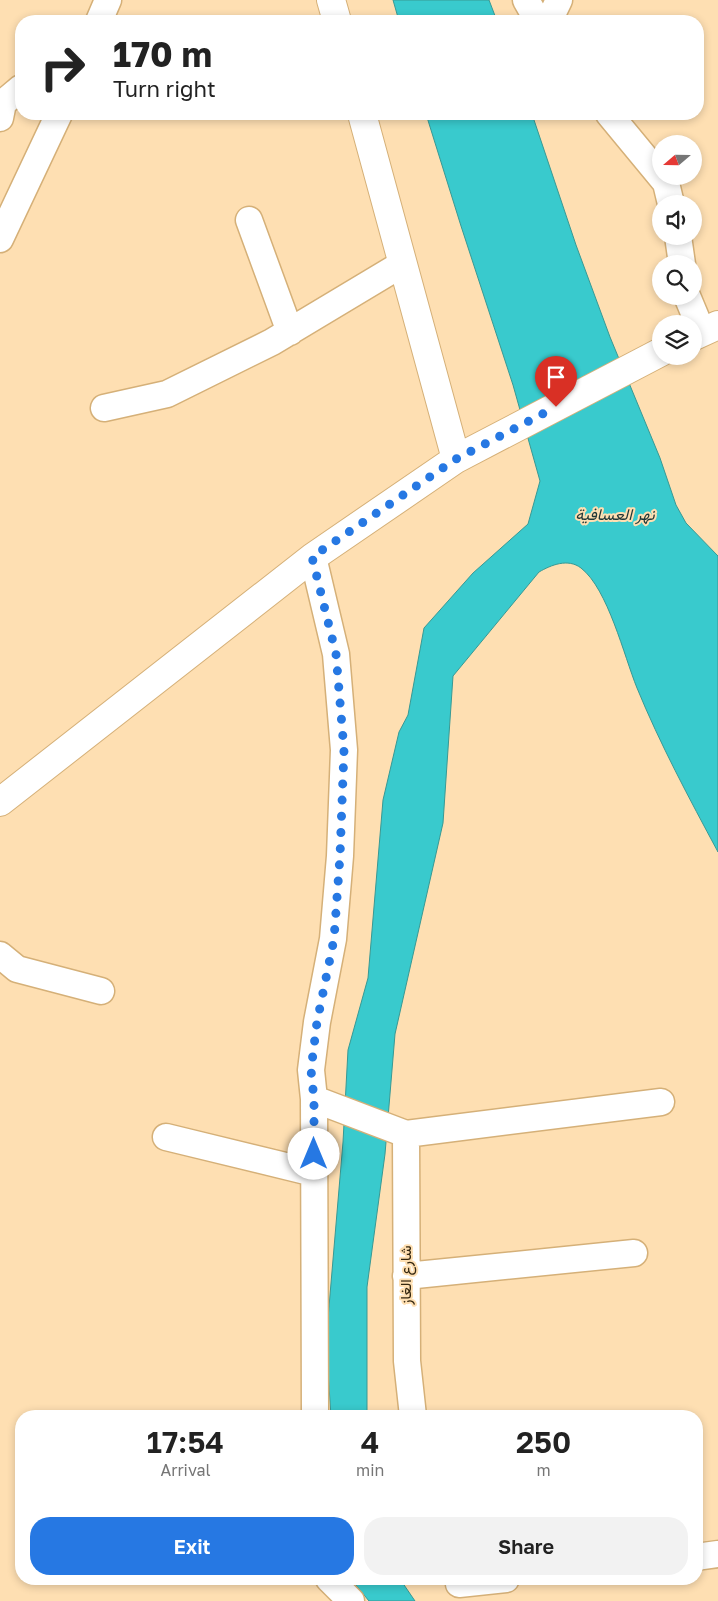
<!DOCTYPE html>
<meta charset="utf-8">
<style>
:root{--surface:#fff;--page:#f2f2f2;--text:#222;--muted:#767676;--accent:#2678e3}
body{margin:0;font-family:"Golos Text",Vazirmatn,sans-serif;background:var(--page);color:var(--text);height:100vh;display:flex;flex-direction:column;font-size:19px;white-space:nowrap}
*{box-sizing:border-box;margin:0}
p{font-size:16px;color:var(--muted)}
.icon{flex:none;width:28px;height:28px;fill:none;stroke:currentColor;stroke-width:2;stroke-linecap:round;stroke-linejoin:round}
.map{position:relative;flex:1;overflow:hidden}
.drawer{position:absolute;left:15px;top:1410px;width:688px;height:175px;display:flex;flex-direction:column;background:var(--surface);border-radius:20px;box-shadow:0 2px 8px #0003}
.drawer>*{flex:none}
.guide{position:absolute;left:15px;top:15px;width:689px;height:105px;border-radius:20px;box-shadow:0 2px 8px #0003;background:#fff;color:var(--text);overflow:hidden}
.needle{width:32px;rotate:250deg}
.controls{position:absolute;left:652px;top:135px;display:grid;gap:10px}
.controls a{display:grid;place-items:center;width:50px;height:50px;border-radius:50%;background:var(--surface);box-shadow:0 2px 8px #0003;font-size:25px}
.pin{position:absolute;display:grid;place-items:center;width:42px;height:42px;color:#fff;margin:-51px -21px;border-radius:50% 50% 50% 0;rotate:-45deg;box-shadow:0 0 5px #0007}
.pin .icon{rotate:45deg}
.me{position:absolute;width:55px;margin:-28px;rotate:0deg;stroke-linejoin:round;filter:drop-shadow(0 0 4px #0008)}
.turn{display:flex;align-items:center;gap:18px;height:105px;padding:0 15px;font-size:22px}
.turn .icon{width:65px;height:65px;stroke-width:2.5}
.turn b{display:block;font-size:35px;line-height:42px}
.eta{display:flex;justify-content:space-evenly;align-items:center;height:85px;text-align:center}
.eta b{font-size:30px;font-weight:600;line-height:35px}
.cta{display:flex;gap:10px;margin-top:auto;padding:10px 15px}
.cta a{flex:1;height:58px;border-radius:20px;background:var(--accent);color:#fff;font-size:20px;font-weight:600;line-height:58px;text-align:center}
.cta a+a{background:var(--page);color:var(--text)}
.map>svg:first-child{display:block}
.water{fill:#39cacd;stroke:#389994}
.lines{fill:none;stroke-linecap:round;stroke-linejoin:round}
.minor-casing{stroke:#d5b078;stroke-width:29}
.tertiary-casing{stroke:#d5b078;stroke-width:30}
.minor{stroke:#fff;stroke-width:26}
.tertiary{stroke:#fff;stroke-width:28}
.route{stroke:#2678e3;stroke-width:9;stroke-dasharray:0 16.2}
.labels{text-anchor:middle;stroke-width:4;stroke-linejoin:round;paint-order:stroke}
.street-label{font-size:15px;fill:#352710;stroke:#fedfb2}
.water-label{font-size:16px;font-style:italic;fill:#1f3637;stroke:#fedfb2}
</style>
<div class="map">
<svg width="718" height="1601" viewBox="0 0 718 1601">
<rect width="100%" height="100%" fill="#fedfb2"/>
<path class="water" d="M 393,0 L 489,0 L 497,21 L 399,21 Z
M 426,114 L 532,114 L 576,245 L 610,337 L 660,458 L 676,505 L 686,523 L 718,556 L 718,852 C 689,798 660,744 637,688 C 624,656 608,589 581,568 C 568,558 551,565 539,572 L 453,676 L 443,823 L 395,1034 L 385,1154 L 367,1287 L 367,1416 L 331,1416 L 326,1342 L 343,1142 L 348,1050 L 368,978 L 383,800 L 399,732 L 408,715 L 424,628 L 473,573 L 528,524 L 540,481 L 513,385 L 461,226 Z
M 351,1579 L 400,1579 L 415,1601 L 369,1601 Z"/>
<g class="lines">
<g class="minor-casing">
<path id="minor" d="M 526,0 L 538,21
M 99,21 L 108,0
M 549,21 L 559,0
M 609,114 L 666,183 L 671,204
M 0,118 L 3,103 L 21,88
M 249,220 L 290,332
M 678,236 L 682,264
M 0,239 L 59,114
M 687,296 L 702,332
M 104,408 L 167,394 L 272,342 L 402,264
M 313,557 L 336,654 L 344,750 L 340,856 L 333,939 L 317,1022 L 311,1070 L 314,1099 L 315,1416
M 0,955 L 17,969 L 101,991
M 314,1099 L 406,1134 L 661,1102
M 406,1134 L 407,1361 L 413,1416
M 166,1137 L 314,1173
M 406,1276 L 634,1253
M 696,1557 L 718,1554
M 329,1579 L 351,1601
M 459,1584 L 506,1579"/>
</g>
<g class="tertiary-casing">
<path id="tertiary" d="M 331,0 L 337,21
M 362,114 L 456,459
M 694,336 L 718,325
M 0,802 L 313,557 L 456,459 L 661,352"/>
</g>
<use href="#minor" class="minor"/>
<use href="#tertiary" class="tertiary"/>
</g>
<g class="lines">
<path class="route" d="M 314,1154 L 314,1099 L 311,1070 L 317,1022 L 334,939 L 340,856 L 344,750 L 336,654 L 312,557 L 456,459 L 556,407"/>
</g>
<g class="labels">
<g class="street-label">
<text transform="translate(406 1275) rotate(-90)" y="5">شارع الغاز</text>
</g>
<g class="water-label">
<text x="615" y="520">نهر العسافية</text>
</g>
</g>
</svg>
<div class="controls">
<a><svg class="needle" viewBox="-14 -14 28 28"><path d="M0-13l5 13h-10z" fill="#e53935"/><path d="M0 13l5-13h-10z" fill="#767676"/></svg></a>
<a><svg class="icon" aria-label="sound" viewBox="0 0 24 24"><path d="M4 9h4l5-4v14l-5-4H4zM17 9q2 3 0 6"/></svg></a>
<a><svg class="icon" aria-label="search" viewBox="0 0 24 24"><circle cx="10" cy="10" r="6"/><path d="M15 15l6 6"/></svg></a>
<a><svg class="icon" aria-label="layers" viewBox="0 0 24 24"><path d="M12 4l9 5-9 5-9-5zM3 14l9 5 9-5"/></svg></a>
</div>
<div class="pin" style="left:556px;top:407px;background:#d93025"><svg class="icon" aria-label="arrive" viewBox="0 0 24 24"><path d="M6 21V4h12l-3 4 3 4H6"/></svg></div>
<svg class="me" style="left:314px;top:1154px" viewBox="-20 -20 40 40"><circle r="19" fill="#fff"/><path d="M0-13L10 11 0 6-10 11z" fill="#2678e3"/></svg>
<div class="guide">
<div class="turn"><svg class="icon" aria-label="right" viewBox="0 0 24 24"><path d="M7 20v-9h11M14 6l5 5-5 5"/></svg><div><b>170 m</b>Turn right</div></div>
</div>
<section class="drawer">
<div class="eta">
<div><b>17:54</b><p>Arrival</p></div>
<div><b>4</b><p>min</p></div>
<div><b>250</b><p>m</p></div>
</div>
<div class="cta"><a>Exit</a><a>Share</a></div>
</section>
</div>
